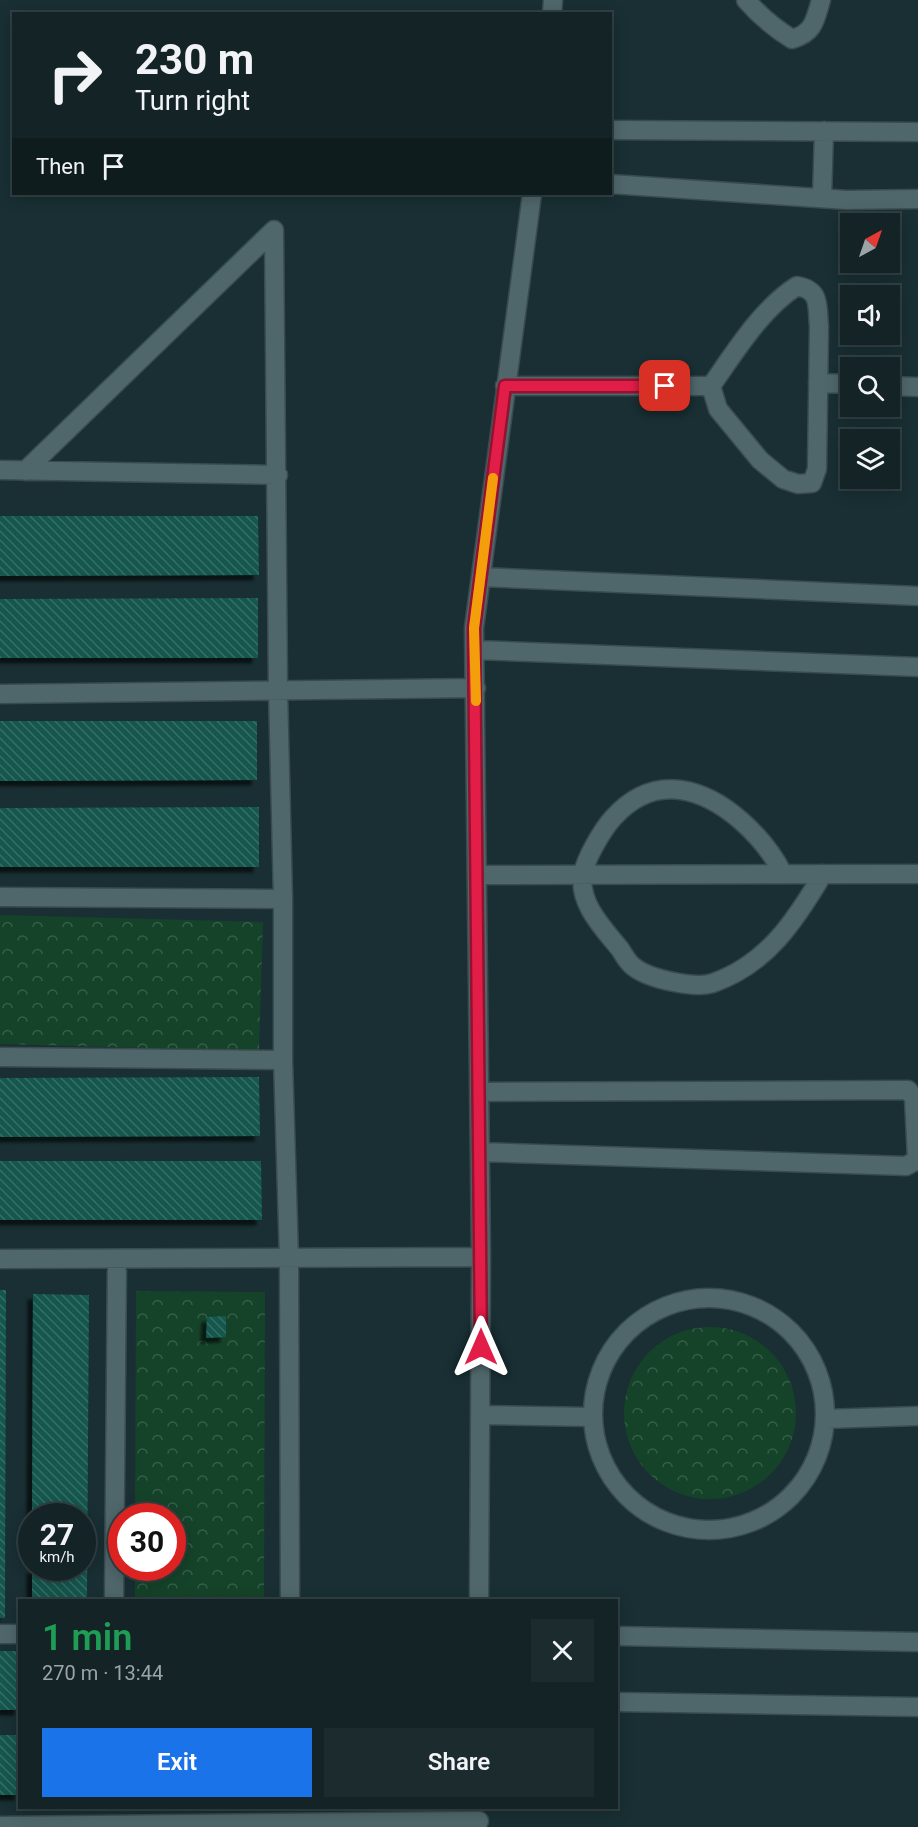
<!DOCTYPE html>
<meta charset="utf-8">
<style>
:root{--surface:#132326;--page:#1c2b2e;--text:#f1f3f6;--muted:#9da4a7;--line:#324043;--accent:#1a73e8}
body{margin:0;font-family:Roboto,sans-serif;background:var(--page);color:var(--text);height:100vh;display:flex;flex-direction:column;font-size:22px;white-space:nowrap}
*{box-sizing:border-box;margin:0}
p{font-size:20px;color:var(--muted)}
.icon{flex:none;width:33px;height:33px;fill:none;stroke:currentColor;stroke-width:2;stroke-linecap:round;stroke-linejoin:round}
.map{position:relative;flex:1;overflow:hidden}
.details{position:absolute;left:18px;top:1599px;width:600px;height:210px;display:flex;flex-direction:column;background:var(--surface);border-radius:0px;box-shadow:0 3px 15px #0003,0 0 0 2px var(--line)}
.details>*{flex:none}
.hud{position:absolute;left:12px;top:12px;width:600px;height:183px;border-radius:0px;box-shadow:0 3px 15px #0003,0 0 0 2px var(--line);background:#132326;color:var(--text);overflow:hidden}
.needle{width:39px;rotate:40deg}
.fabs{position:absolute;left:840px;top:213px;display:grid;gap:12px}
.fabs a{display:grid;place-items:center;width:60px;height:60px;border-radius:0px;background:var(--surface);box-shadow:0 3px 15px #0003,0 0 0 2px var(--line);font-size:30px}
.speed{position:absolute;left:18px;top:1503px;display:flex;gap:12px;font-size:30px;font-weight:700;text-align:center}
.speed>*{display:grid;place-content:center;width:78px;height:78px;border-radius:50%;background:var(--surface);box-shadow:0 3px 15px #0003,0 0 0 2px var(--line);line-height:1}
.speed small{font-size:15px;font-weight:400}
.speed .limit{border:9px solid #d22;background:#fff;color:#111}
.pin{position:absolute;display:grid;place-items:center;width:51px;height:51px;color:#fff;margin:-26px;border-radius:12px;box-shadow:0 3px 9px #0006}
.me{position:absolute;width:66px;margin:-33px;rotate:0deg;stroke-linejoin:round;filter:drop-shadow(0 0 4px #0008)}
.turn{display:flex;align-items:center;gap:21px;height:126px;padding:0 24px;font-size:27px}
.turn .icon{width:78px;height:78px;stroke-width:2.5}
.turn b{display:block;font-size:42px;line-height:51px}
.then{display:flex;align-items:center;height:57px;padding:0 24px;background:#0003;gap:12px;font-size:22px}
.round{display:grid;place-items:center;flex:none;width:63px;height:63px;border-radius:0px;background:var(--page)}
.overview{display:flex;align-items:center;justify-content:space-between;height:102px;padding:0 24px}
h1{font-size:36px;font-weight:600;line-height:45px;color:#1e9e55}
.action{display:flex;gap:12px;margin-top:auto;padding:12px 24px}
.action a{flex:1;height:69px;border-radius:0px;background:var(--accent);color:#fff;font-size:24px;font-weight:600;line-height:69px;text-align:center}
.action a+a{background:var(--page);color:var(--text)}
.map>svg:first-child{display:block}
.park{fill:url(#park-crowns)}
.building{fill:url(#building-back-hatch);filter:url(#shadow)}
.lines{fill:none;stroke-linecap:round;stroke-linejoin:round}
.street-casing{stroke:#394b4e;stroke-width:21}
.street{stroke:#4f666b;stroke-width:18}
.route-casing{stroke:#92132f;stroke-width:15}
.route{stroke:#e11d48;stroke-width:10}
.slow{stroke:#f59e0b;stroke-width:10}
</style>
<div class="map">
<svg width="918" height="1827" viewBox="0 0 918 1827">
<defs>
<pattern id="park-crowns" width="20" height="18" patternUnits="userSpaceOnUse" patternTransform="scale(1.5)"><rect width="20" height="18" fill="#154329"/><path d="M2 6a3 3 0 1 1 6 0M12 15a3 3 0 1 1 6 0" fill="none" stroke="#365e48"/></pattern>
<pattern id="building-back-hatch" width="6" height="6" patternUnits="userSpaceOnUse" patternTransform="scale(1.5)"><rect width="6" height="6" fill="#12574e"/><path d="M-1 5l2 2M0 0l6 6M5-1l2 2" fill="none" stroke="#346f67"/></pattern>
<filter id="shadow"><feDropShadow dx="-5.5" dy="5.5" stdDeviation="1.5" flood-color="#0009"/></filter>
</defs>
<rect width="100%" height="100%" fill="#192f33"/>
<path class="park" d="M 0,915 L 263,922 L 259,1051 L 0,1044 Z
M 136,1291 L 265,1292 L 264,1600 L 135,1600 L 135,1568 L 172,1568 L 172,1516 L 135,1516 Z
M624 1413a86 86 0 1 1 172 0a86 86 0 1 1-172 0Z"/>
<path class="building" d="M 0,516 L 258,516 L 259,575 L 0,576 Z
M 258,598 L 258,658 L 0,658 L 0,599 Z
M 0,721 L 257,721 L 257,780 L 0,781 Z
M 259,807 L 259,867 L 0,867 L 0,808 Z
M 259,1077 L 260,1136 L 0,1137 L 0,1078 Z
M 0,1161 L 261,1161 L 262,1220 L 0,1220 Z
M 0,1290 L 6,1290 L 5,1618 L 0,1618 Z
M 33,1294 L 89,1295 L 87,1600 L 32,1600 L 32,1568 L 82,1568 L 82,1516 L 32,1516 Z
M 226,1316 L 226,1337 L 206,1338 L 207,1317 Z
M 0,1651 L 20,1651 L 20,1710 L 0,1710 Z
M 0,1735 L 20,1735 L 20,1795 L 0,1795 Z"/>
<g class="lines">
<g class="street-casing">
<path id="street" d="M 746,0 C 760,16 774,28 792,39 C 814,33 815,20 821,0
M 552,14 L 553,0
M 610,130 L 918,132
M 610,184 L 847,200 L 918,199
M 822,198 L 824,131
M 274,230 L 278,690 L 283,899 L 283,1060 L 289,1258 L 290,1600
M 818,383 L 850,384
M 505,386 L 711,386 L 718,409 L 760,460 L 783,479 L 798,484 L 812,483 L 817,469 L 819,327 C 817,306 821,290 797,286 C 762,308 735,352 711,386
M 890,386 L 918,387
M 0,470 L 278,475
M 25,471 L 274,230
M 481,577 L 918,596
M 476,650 L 918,667
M 0,694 L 476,688
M 783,874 C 765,838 723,796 681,790 C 653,786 631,798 613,818 C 603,829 585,859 583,874 C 578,903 603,928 620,949 C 624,955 628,963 634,967 C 649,979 695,989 713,983 C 767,964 795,921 823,874
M 477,875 L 918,874
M 0,897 L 283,899
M 0,1057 L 283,1060
M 479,1092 L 908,1090 L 914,1098 L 917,1160 L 906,1166 L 480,1152
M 0,1259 L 481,1257
M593 1414a116 116 0 1 1 232 0a116 116 0 1 1-232 0Z
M 481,1415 L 592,1417
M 825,1419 L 918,1416
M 114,1600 L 117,1259
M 479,1600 L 481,1257 L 474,628 L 532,194
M 0,1634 L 20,1634
M 616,1636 L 918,1642
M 616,1702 L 918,1707
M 0,1826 L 479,1821"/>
</g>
<use href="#street" class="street"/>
</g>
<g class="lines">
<g class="route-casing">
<path id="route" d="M 481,1347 L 474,628 L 505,386 L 665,386"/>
</g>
<use href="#route" class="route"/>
<path class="slow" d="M 476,701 L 474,628 L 493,478"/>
</g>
</svg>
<div class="fabs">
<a><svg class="needle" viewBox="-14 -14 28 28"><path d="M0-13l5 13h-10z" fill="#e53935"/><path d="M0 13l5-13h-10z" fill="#9da4a7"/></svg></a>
<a><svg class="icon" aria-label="sound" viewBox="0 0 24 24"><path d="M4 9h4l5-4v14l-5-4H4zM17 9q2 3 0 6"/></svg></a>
<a><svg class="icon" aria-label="search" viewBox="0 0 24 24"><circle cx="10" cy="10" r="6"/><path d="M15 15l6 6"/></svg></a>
<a><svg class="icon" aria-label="layers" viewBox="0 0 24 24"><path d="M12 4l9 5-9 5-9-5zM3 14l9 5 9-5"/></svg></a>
</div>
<div class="speed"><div>27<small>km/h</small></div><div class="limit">30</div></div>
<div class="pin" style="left:665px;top:386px;background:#d93025"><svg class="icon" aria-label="arrive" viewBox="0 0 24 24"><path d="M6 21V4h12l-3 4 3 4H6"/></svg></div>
<svg class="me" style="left:481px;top:1347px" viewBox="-20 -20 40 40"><path d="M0-17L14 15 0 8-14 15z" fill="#e11d48" stroke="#fff" stroke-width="4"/></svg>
<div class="hud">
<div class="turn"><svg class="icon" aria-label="right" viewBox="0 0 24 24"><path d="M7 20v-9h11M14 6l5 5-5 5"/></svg><div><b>230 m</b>Turn right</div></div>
<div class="then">Then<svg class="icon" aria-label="arrive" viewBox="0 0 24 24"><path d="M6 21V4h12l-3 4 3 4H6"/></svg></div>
</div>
<section class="details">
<div class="overview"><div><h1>1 min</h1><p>270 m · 13:44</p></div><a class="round"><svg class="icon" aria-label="close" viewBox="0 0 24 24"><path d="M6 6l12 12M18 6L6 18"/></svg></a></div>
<div class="action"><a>Exit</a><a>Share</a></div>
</section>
</div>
